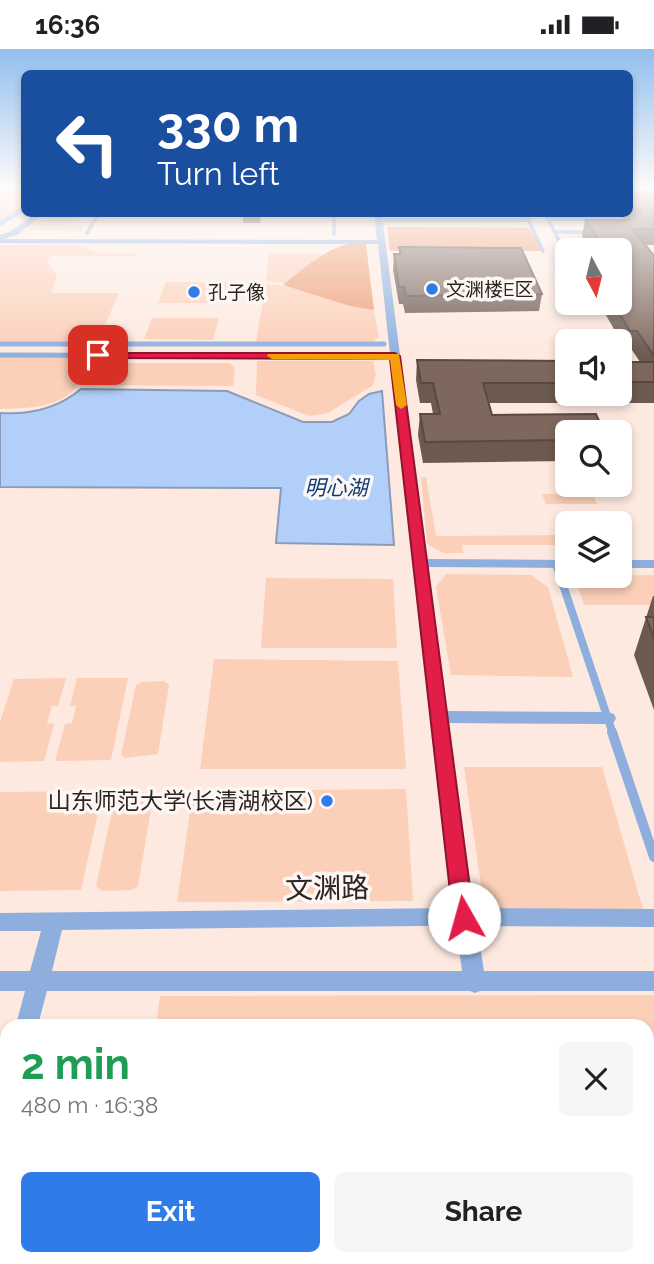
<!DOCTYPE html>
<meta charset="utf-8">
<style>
:root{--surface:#fff;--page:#f6f6f6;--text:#202124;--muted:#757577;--accent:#2f7ce8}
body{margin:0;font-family:Raleway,"Noto Sans SC",sans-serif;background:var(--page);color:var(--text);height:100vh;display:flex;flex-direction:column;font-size:26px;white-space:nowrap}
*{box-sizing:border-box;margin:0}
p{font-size:23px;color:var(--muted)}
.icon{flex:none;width:38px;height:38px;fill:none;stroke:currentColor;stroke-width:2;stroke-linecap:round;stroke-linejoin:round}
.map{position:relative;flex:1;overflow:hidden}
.sheet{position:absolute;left:0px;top:970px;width:654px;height:247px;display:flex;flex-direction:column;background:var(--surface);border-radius:21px 21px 0 0;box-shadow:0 4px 10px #0003}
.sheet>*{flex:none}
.hud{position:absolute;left:21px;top:21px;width:612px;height:147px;border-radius:10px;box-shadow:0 4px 10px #0003;background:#1a4fa0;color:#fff;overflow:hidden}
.needle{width:46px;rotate:173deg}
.fabs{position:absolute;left:555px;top:189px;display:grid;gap:14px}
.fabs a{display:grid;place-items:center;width:77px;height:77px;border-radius:10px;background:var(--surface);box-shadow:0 4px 10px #0003;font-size:35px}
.pin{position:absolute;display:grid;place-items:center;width:60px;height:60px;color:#fff;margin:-30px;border-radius:14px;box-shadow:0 4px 10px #0006}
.me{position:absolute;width:77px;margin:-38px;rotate:353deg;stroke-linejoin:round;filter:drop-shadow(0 0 5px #0008)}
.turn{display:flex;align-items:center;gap:24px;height:147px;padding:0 21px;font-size:32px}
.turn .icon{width:91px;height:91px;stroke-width:2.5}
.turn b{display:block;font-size:49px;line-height:60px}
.round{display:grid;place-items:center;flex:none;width:74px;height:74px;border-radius:10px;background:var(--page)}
.summary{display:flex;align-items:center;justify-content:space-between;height:119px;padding:0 21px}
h1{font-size:42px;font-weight:700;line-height:52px;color:#1e9e55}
.primary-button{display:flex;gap:14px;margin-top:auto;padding:14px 21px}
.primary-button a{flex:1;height:80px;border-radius:10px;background:var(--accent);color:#fff;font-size:28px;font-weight:700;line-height:80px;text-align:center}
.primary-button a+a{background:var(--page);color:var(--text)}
.status{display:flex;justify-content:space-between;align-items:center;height:49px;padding:0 35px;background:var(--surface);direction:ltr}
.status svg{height:19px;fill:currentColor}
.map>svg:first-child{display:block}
.built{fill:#fde9df;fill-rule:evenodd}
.green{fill:#fccfb8}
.forest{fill:#ee9d73}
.water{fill:#b2cffa;stroke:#8a9cb8;stroke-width:2}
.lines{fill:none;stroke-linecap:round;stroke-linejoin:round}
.lane-far3{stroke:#8eafde;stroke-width:3.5}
.lane-far2{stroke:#8eafde;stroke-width:5}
.lane-far1{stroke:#8eafde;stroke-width:8}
.lane{stroke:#8eafde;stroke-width:10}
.street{fill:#8eafde;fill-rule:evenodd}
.wall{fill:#6c5950}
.building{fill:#7e685d;stroke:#584941;stroke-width:2}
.route{fill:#e11d48;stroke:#92132f;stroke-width:2}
.slow{fill:#f59e0b}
.poi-dot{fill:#2f7ce8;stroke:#fcf7f4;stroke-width:2.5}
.labels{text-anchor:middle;stroke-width:7;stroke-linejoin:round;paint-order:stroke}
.far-poi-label{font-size:19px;fill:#2d241f;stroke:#fcf7f4;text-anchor:start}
.far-water-label{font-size:21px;font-style:italic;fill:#0e3a76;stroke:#fcf7f4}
.poi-label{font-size:23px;fill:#2d241f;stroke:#fcf7f4;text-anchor:end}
.near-street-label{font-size:28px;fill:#2d241f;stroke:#fcf7f4}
</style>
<div class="status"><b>16:36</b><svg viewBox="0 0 49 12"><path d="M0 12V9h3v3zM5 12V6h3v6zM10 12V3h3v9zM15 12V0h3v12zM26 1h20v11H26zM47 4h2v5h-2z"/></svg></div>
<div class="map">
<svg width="654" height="1215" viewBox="0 0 654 1215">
<rect width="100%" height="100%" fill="#fcf7f4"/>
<path class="built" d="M 0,139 L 24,139 L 24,164 L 630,164 L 630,139 L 654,139 L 654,1215 L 124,1215 L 125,1209 L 648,1209 L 648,976 L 7,976 L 7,1075 L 0,1075 ZM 567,201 L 620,201 L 620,254 L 567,254 ZM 567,292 L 620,292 L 620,345 L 567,345 ZM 567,383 L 620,383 L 620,436 L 567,436 ZM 567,474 L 620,474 L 620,527 L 567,527 Z"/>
<path class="green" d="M 0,139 L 24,139 L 24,157 L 0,171 Z
M 49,165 L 49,164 L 91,165 L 82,166 L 76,176 L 84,177 L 80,183 L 27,181 Z
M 0,196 L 77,196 L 100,204 L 138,204 L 136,207 L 50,207 L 47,213 L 57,227 L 51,244 L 119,244 L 97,294 L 0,293 Z
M 269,204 L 322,205 L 314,214 L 285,234 L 266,232 Z
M 166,233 L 229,233 L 224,254 L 158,254 Z
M 266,235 C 303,237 338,255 374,261 L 379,288 L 371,294 L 256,293 Z
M 152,269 L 219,269 L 213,291 L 144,290 Z
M 0,308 L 88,308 C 84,318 81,332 75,339 C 58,360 24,359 0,360 Z
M 257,312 L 373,312 L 376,326 L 372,337 L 328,364 L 309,367 L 256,346 Z
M 113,314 L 230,314 L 235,319 L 233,337 L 93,336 L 102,317 Z
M 421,428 L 426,428 L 436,487 L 567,486 L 567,496 L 462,496 L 463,504 L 443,504 L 427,495 Z
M 542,445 L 593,445 L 597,455 L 546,455 Z
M 446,525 L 531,526 L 548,538 L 573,628 L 451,626 L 436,538 Z
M 654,526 L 654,556 L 584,556 L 577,535 L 590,527 Z
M 266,529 L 393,530 L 397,599 L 261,599 Z
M 214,610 L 398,612 L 406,720 L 200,720 Z
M 66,629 L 58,657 L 52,657 L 47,674 L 54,675 L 44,712 L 0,713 L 0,673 L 14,630 Z
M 77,629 L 128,629 L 111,711 L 55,712 L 65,675 L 72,674 L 76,657 L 70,657 Z
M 164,632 L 169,636 L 158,705 L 125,709 L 121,706 L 136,636 L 142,633 Z
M 464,718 L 602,718 L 644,864 L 485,864 Z
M 406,740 L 413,852 L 177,853 L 193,742 Z
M 103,742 L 81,841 L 0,842 L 0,743 Z
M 147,743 L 153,748 L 138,837 L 131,841 L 101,842 L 96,837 L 115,748 L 121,744 Z
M 654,946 L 654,1136 L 648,1136 L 648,976 L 156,976 L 160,947 Z"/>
<path class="forest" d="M 387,178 L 529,179 L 543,202 L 390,202 Z
M 348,195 L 366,195 L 374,261 L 350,257 L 283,236 C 300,222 327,199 348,195 Z"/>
<path class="water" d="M 81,340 L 227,342 L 303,373 L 332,373 L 349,365 L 359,352 L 369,345 L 382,342 L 394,496 L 276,494 L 281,439 L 0,438 L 0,364 C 30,366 57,360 81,340 Z
M 648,1136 L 654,1136 L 654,1215 L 124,1215 L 125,1209 L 648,1209 Z"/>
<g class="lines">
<path class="lane-far3" d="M 334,164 L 334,185
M 525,164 L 543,202
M 545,164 L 564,202
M 547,170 L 615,170 L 631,175
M 554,183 L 593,183
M 87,184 L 99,164"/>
<path class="lane-far2" d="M 0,295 L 384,295
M 0,306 L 395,307"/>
<path class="lane-far1" d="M 556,515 L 613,685"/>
<path class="lane" d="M 612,683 L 654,808"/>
<path class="street" d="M 21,158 L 24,158 L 24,163 L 0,177 L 0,172 Z
M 37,164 L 45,164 L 17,186 L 3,190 L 377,191 L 374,164 L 382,164 L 382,169 L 532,169 L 529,173 L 383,173 L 426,510 L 567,511 L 567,519 L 427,518 L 446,662 L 608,663 L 614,665 L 616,669 L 614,673 L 608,675 L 447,674 L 474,859 L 654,860 L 654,878 L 477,877 L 484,922 L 654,922 L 654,942 L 480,942 L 475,944 L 470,942 L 47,942 L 38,976 L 16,976 L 25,942 L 0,942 L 0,922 L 30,922 L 41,882 L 0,882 L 0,864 L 454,859 L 437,735 L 378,195 L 0,194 L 0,186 L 11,182 ZM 421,877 L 456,877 L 462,922 L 52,922 L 62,881 Z
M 620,511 L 654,511 L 654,519 L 620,519 Z
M 7,1046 L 7,1096 L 0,1098 L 0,1049 Z"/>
</g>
<path class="wall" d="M 630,142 L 654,142 L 654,196 L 646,196 L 654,207 L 654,354 L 489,354 L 492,366 L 567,383 L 567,412 L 423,414 L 418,386 L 420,365 L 433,365 L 431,354 L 420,354 L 416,331 L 417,311 L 567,312 L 567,345 L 620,345 L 620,313 L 640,313 L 632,301 L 626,301 L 599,254 L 620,254 L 620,201 L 579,201 L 580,198 L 589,198 L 582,187 L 585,171 L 626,171 L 616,166 L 573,164 L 630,164 Z
M 243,164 L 262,164 L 260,174 L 243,174 Z
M 398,164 L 511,164 L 511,166 L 398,166 Z
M 399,198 L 542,245 L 539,262 L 405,264 L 403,255 L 399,255 L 393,221 L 394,205 L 399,205 Z
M 653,547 L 654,547 L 654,661 L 634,606 Z"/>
<path class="building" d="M 630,142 L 654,142 L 654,180 L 633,180 L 654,207 L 654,307 L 637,282 L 630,282 L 613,254 L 620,254 L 620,201 L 582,201 L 580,198 L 604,198 L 585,171 L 631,171 L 640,167 L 641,162 L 630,156 Z
M 399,198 L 521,199 L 542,245 L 406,247 L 404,238 L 399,238 L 394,205 L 401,205 Z
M 417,311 L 567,312 L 567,334 L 483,334 L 492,366 L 596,365 L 604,383 L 567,383 L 567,391 L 425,393 L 420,365 L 440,365 L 433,334 L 421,334 Z
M 620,313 L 654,313 L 654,333 L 620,333 Z
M 646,568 L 654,568 L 654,589 Z"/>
<linearGradient id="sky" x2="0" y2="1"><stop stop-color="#92bfef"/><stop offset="0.45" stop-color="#fefbfa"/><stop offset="1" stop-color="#fefbfa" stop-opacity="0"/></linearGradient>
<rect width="654" height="309" fill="url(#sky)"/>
<path class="route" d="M 94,304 L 395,304 L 400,307 L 474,869 L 471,875 L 464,878 L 457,875 L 453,869 L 390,310 L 98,309 L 94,308 Z"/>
<path class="slow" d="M 268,305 L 399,305 L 407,356 L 401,360 L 396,356 L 390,311 L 272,310 L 267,307 Z"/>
<g class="poi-dot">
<circle cx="432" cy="240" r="7"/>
<circle cx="194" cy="243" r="7"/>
<circle cx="327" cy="752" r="7"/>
</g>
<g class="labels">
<g class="far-poi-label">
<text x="446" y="247">文渊楼E区</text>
<text x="208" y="250">孔子像</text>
</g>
<g class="far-water-label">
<text x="336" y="446">明心湖</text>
</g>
<g class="poi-label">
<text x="313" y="760">山东师范大学(长清湖校区)</text>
</g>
<g class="near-street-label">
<text transform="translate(327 839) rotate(-1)" y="10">文渊路</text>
</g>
</g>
</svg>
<div class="fabs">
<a><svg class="needle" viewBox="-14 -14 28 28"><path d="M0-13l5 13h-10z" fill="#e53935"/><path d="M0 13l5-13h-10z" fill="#757577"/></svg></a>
<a><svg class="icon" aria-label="sound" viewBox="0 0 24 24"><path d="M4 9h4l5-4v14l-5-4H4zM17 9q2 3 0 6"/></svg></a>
<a><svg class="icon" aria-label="search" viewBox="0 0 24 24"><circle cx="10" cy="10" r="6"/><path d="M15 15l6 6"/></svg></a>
<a><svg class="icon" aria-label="layers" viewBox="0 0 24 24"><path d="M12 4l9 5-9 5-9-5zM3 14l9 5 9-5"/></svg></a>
</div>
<div class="pin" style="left:98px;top:306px;background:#d93025"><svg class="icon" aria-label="arrive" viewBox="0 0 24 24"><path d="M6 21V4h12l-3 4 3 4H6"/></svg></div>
<svg class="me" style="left:464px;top:869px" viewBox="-20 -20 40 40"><circle r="19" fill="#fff"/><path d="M0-13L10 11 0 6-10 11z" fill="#e11d48"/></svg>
<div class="hud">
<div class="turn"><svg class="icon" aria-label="left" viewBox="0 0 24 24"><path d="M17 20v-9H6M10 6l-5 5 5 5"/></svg><div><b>330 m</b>Turn left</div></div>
</div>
<section class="sheet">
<div class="summary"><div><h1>2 min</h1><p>480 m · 16:38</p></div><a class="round"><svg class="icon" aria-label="close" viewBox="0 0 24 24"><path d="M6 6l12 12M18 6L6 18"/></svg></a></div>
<div class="primary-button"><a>Exit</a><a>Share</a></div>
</section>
</div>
